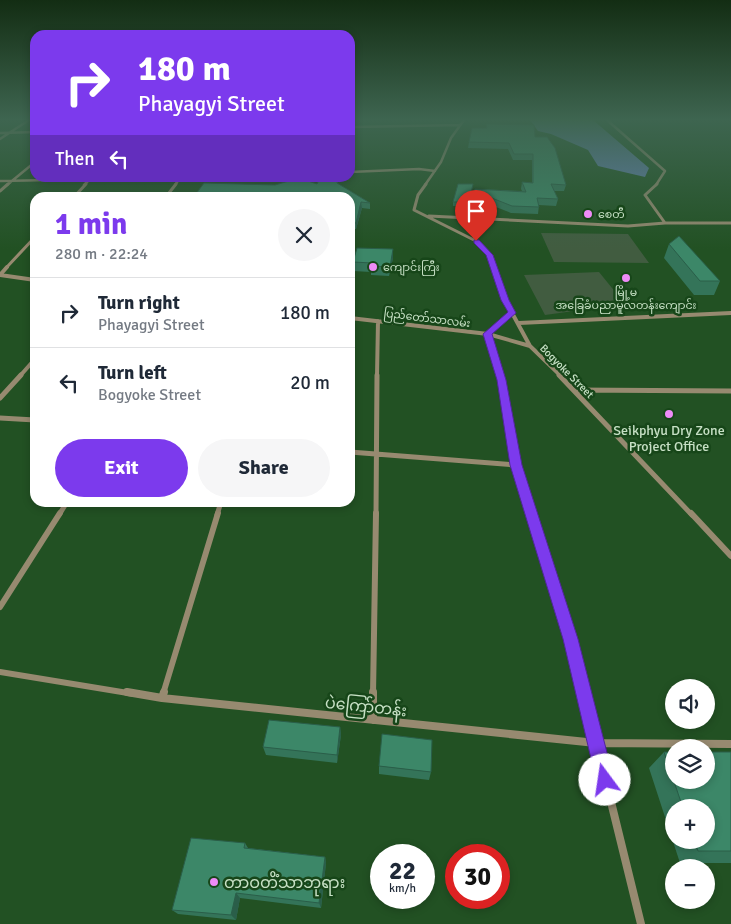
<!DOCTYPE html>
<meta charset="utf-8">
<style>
:root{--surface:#fff;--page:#f6f6f7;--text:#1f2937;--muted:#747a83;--line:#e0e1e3;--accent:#7c3aed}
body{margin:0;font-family:Signika,"Noto Sans Myanmar",sans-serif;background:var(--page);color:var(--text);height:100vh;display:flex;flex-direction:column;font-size:19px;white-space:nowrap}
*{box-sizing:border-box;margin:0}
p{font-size:16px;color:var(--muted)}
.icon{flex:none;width:28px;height:28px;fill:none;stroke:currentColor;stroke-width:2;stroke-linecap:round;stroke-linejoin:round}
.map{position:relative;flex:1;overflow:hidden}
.sheet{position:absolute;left:30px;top:192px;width:325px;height:315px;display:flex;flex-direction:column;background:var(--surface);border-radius:15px;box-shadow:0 2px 8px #0003}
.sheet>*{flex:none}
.top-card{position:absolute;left:30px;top:30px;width:325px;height:152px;border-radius:15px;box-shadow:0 2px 8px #0003;background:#7c3aed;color:#fff;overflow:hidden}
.fabs{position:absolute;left:665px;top:679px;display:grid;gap:10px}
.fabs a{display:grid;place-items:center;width:50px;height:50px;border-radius:50%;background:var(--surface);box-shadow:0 2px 8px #0003;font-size:25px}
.speed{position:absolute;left:370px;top:844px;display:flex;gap:10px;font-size:25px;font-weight:700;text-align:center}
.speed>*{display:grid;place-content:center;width:65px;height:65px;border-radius:50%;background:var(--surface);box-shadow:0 2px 8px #0003;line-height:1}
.speed small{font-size:12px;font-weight:400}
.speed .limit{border:8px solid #d22;background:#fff;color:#111}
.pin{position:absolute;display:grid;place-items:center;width:42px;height:42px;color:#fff;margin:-51px -21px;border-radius:50% 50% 50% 0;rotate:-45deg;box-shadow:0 0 5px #0007}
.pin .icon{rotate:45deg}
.me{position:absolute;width:55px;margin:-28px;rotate:346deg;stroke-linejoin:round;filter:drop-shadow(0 0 4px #0008)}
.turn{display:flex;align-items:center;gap:18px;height:105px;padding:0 25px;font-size:22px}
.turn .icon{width:65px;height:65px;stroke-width:2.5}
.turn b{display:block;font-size:35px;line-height:42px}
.then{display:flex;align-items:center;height:48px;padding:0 25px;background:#0003;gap:10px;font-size:19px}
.round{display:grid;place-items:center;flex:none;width:52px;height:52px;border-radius:26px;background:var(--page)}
.summary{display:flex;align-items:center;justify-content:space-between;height:85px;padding:0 25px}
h1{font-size:30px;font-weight:700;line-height:38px;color:var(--accent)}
.action{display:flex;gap:10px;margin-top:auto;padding:10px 25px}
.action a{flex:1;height:58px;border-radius:30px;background:var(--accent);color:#fff;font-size:20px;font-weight:700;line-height:58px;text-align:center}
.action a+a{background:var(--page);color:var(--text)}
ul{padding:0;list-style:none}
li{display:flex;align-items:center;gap:15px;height:70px;padding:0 25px;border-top:1px solid var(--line)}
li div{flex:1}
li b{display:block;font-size:19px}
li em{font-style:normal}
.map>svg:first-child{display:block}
.green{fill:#415c40}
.water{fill:#6680b7}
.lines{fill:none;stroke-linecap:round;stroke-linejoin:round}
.street-far5{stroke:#978a70;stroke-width:2.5}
.street-far4{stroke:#978a70;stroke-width:3}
.street-far3{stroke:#978a70;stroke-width:4}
.street-far2{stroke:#978a70;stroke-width:5}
.street-far1{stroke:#978a70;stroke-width:6}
.street{stroke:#978a70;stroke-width:8}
.wall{fill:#347459;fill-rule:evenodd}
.shaded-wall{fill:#2a5e49}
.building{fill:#3c8768;stroke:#2a5e49}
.route{fill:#7c3aed;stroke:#51269a}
.poi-dot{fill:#ee8bf7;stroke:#174619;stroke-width:2}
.labels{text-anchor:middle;stroke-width:5;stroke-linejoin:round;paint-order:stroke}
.far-poi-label{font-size:11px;fill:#c7e0c5;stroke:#174619;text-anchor:start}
.far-street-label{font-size:11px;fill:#c7e0c5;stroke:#174619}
.poi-label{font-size:14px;fill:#c7e0c5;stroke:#174619}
.near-street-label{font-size:16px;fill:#c7e0c5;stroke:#174619}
.near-poi-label{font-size:16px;fill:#c7e0c5;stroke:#174619;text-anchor:start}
</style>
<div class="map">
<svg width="731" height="924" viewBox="0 0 731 924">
<rect width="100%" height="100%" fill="#225123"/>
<path class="green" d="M 541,233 L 628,234 L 649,263 L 554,262 Z
M 599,272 L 625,304 L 545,315 L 524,275 Z"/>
<path class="water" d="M 530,120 L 593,120 L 649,168 L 645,177 L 598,166 L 588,150 L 551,134 L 538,131 Z"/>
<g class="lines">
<path class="street-far5" d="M 607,120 L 665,171 L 656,185
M 350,127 L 460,125
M 0,133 L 35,132
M 0,139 L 29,120
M 350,172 L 419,169 L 435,171
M 0,181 L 153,178
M 7,185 L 35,162
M 84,185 L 91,178
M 175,185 L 180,178
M 425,185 L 441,162 L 451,138 L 464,120"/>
<path class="street-far4" d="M 426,184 L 418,195 L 414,210 L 476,241 L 489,255 L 494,268
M 657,184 L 645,195 L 665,223
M 0,191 L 8,184
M 73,198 L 86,184
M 165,198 L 176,184
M 429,216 L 628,226 L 665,223 L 731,223
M 6,268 L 35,237"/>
<path class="street-far3" d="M 493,267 L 505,300 L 530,346 L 561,376
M 0,275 L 7,267
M 0,275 L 35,280
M 350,318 L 488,334 L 530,346
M 519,323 L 731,313
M 20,376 L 35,359
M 377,376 L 378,321
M 500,376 L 488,334 L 512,313"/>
<path class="street-far2" d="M 499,375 L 516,465 L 532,515
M 559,375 L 692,515
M 575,390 L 731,391
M 0,398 L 21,375
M 0,418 L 35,420
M 350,452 L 516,465
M 59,515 L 67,502
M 217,515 L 221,502
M 376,515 L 377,375"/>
<path class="street-far1" d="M 531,513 L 571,639 L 584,694
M 691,513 L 731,556
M 0,607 L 60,513
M 0,672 L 134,694
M 163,694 L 218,513
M 373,694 L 376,513"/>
<path class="street" d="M 127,692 L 162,698 L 596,743 L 731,744
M 584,692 L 641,924
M 162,698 L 164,692
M 373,720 L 373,692"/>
</g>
<path class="wall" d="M 486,124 L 535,137 L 566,185 L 564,191 L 554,191 L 558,199 L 556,206 L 539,205 L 538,214 L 511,213 L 473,198 L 475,189 L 522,191 L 521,189 L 522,182 L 532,183 L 532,160 L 513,160 L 508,149 L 468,148 L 469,142 L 486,128 Z
M 338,179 L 338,184 L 370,203 L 370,209 L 362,208 L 356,229 L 350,229 L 350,198 L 275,185 L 317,184 Z
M 473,184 L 469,206 L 453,206 L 453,202 Z
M 669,244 L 720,281 L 714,295 L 694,295 L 664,258 Z
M 393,258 L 389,276 L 371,275 L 371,272 L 353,271 L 353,262 Z
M 340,727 L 341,735 L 337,763 L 266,755 L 263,747 Z
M 664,752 L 731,752 L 731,863 L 680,863 L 649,768 ZM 674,808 L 706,808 L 706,840 L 674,840 Z
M 379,766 L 431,772 L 429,780 L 379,774 Z
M 245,843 L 248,848 L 325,857 L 326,863 L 321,908 L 240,898 L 236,920 L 178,914 L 172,910 Z"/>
<path class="shaded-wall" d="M 361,202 L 362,208 L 356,229 L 356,223 Z
M 393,249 L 393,258 L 389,276 L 390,267 Z
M 340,727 L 341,735 L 337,763 L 337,755 Z
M 325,857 L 326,863 L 321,908 L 319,903 Z
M 236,893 L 240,898 L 236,920 L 231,915 Z"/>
<path class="building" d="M 486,124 L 534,125 L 535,137 L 547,137 L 555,148 L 566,185 L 551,184 L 558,199 L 537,198 L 539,207 L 512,206 L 474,191 L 475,189 L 526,192 L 522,182 L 533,183 L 533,154 L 514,154 L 509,143 L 469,142 L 472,128 L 487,128 Z
M 299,178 L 317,184 L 320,178 L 338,179 L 337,183 L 370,203 L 361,202 L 356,223 L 350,223 L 350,198 L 193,198 L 204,183 L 275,185 Z
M 458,184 L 473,184 L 469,202 L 453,202 Z
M 679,236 L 720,281 L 700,281 L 669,244 Z
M 357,248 L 393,249 L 390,267 L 371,266 L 372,263 L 353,262 Z
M 269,720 L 340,727 L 337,755 L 263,747 Z
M 382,734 L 432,740 L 431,772 L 379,766 Z
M 664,752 L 674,752 L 674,780 L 706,780 L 706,752 L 731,752 L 731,851 L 698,851 L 694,840 L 706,840 L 706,808 L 683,808 Z
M 191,838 L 245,843 L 244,848 L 325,857 L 319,903 L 236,893 L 231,915 L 172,910 Z"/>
<linearGradient id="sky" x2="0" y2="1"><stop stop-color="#132d13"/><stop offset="0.48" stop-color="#3e6550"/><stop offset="1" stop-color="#3e6550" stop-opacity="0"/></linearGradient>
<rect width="731" height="249" fill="url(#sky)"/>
<path class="route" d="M 474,240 L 479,240 L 493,255 L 509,300 L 516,313 L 492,334 L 506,380 L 522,465 L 578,639 L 614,780 L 611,786 L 605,789 L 599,786 L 596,780 L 563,639 L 510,465 L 497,380 L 483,334 L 508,312 L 501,300 L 486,255 L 474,243 Z"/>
<g class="poi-dot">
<circle cx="588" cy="214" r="5"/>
<circle cx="373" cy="267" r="5"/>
<circle cx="626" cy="278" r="5"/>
<circle cx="669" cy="414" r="5"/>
<circle cx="214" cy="882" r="5"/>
</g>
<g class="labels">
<g class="far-poi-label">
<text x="598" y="218">စေတီ</text>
<text x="383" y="271">ကျောင်းကြီး</text>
<text x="626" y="296" text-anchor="middle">မြို့မ<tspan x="626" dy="13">အခြေခံပညာမူလတန်းကျောင်း</tspan></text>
</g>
<g class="far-street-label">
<text transform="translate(427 318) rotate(7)" y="4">ပြည်တော်သာလမ်း</text>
<text transform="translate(567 371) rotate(45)" y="4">Bogyoke Street</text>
</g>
<g class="poi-label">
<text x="669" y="435">Seikphyu Dry Zone<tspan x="669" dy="16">Project Office</tspan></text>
</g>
<g class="near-street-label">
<text transform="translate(366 706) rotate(6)" y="6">ပဲကြော်တန်း</text>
</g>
<g class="near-poi-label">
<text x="224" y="888">တာဝတိံသာဘုရား</text>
</g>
</g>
</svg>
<div class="fabs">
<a><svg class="icon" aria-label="sound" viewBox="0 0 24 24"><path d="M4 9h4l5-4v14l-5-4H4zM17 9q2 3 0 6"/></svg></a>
<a><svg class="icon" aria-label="layers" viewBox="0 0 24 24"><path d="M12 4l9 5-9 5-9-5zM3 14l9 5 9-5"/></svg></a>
<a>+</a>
<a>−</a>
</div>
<div class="speed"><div>22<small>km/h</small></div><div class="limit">30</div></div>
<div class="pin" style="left:476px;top:241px;background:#d93025"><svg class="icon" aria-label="arrive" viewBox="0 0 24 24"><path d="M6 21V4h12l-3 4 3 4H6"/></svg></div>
<svg class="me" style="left:605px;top:780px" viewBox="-20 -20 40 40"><circle r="19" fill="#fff"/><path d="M0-13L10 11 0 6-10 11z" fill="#7c3aed"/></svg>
<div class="top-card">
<div class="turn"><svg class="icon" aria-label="right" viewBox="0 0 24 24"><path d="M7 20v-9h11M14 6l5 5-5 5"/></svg><div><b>180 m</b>Phayagyi Street</div></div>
<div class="then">Then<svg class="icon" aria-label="left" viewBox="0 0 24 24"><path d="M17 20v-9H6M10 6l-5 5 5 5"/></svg></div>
</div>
<section class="sheet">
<div class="summary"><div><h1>1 min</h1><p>280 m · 22:24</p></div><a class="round"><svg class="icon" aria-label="close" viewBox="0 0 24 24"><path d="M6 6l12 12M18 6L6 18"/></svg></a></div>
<ul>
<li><svg class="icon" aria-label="right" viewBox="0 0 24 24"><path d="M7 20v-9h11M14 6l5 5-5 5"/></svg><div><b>Turn right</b><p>Phayagyi Street</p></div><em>180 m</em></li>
<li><svg class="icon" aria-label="left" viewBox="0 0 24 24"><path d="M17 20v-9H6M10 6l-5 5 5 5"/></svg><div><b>Turn left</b><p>Bogyoke Street</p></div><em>20 m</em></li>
</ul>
<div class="action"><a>Exit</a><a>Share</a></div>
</section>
</div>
